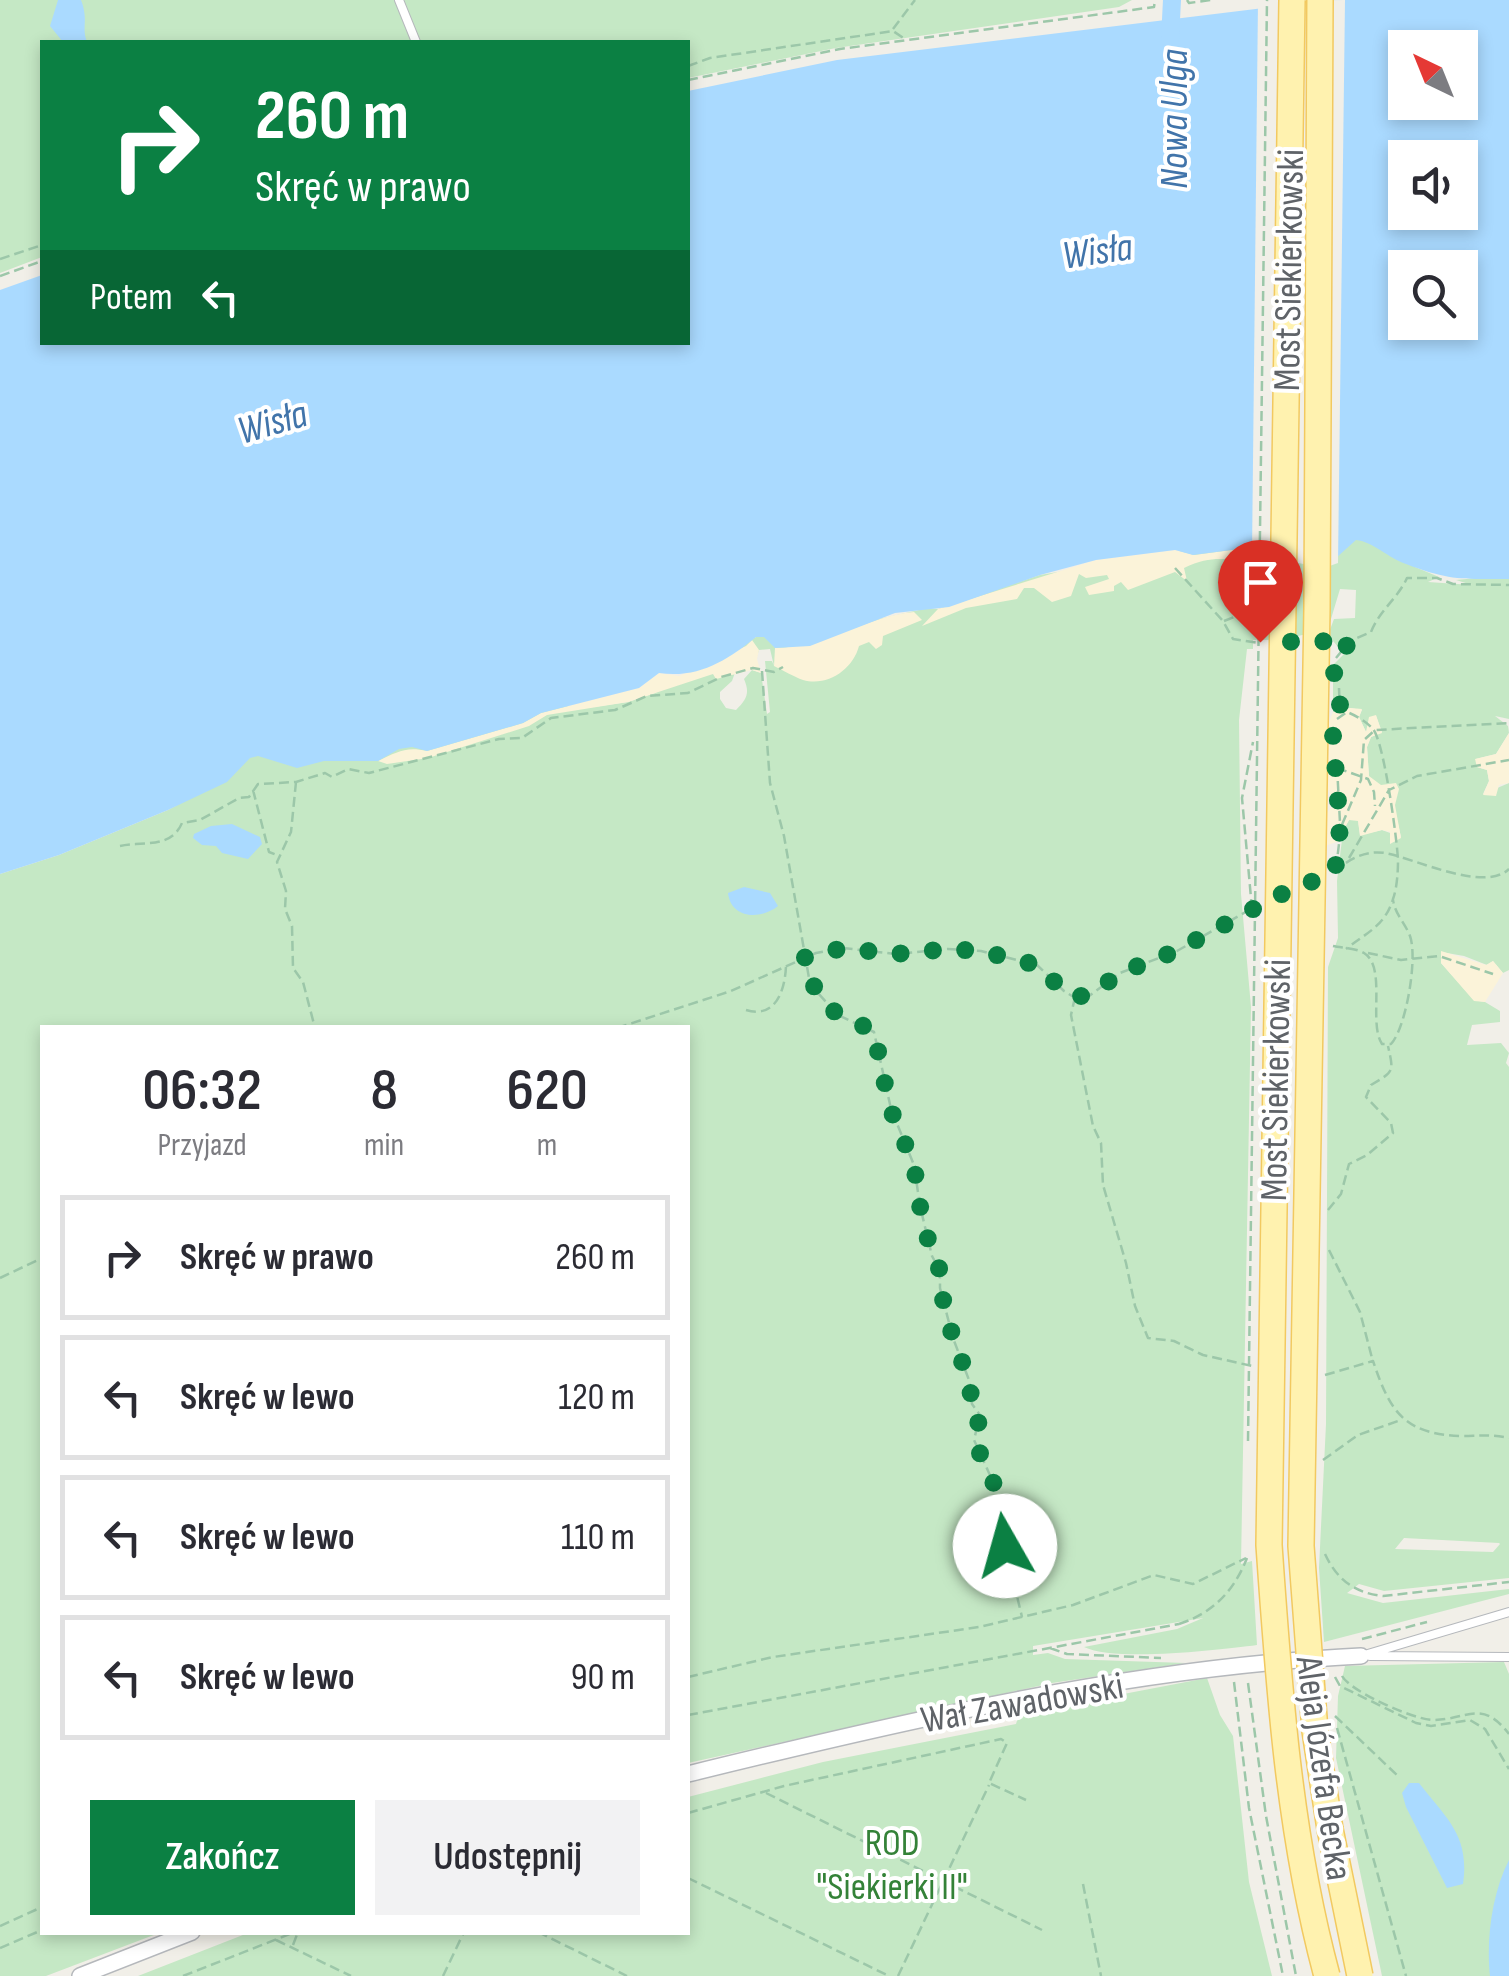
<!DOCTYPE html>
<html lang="pl">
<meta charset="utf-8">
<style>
:root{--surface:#fff;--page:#f2f2f3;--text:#2b2b33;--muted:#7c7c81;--line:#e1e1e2;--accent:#0b8043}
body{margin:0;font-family:"Sofia Sans Condensed",sans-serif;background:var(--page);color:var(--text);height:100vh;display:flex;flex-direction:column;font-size:38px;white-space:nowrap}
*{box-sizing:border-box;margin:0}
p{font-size:32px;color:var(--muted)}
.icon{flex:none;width:55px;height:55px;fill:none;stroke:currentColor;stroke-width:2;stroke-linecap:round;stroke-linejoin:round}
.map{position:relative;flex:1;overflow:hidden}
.panel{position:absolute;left:40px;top:1025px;width:650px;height:910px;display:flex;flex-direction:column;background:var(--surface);border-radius:0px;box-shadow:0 5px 15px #0003}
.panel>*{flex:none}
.top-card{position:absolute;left:40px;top:40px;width:650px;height:305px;border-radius:0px;box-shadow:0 5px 15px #0003;background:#0b8043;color:#fff;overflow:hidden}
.needle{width:65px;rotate:317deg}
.buttons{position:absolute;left:1388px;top:30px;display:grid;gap:20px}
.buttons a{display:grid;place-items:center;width:90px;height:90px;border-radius:0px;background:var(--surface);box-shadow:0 5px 15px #0003;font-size:50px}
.pin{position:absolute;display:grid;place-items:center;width:85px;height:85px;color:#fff;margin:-102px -42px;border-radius:50% 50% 50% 0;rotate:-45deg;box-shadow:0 0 10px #0007}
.pin .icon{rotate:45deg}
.me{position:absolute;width:110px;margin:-55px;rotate:353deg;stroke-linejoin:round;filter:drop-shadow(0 0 8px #0008)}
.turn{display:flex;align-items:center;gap:35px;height:210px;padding:0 50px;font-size:45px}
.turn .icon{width:130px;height:130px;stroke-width:2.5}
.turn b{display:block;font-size:70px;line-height:85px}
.then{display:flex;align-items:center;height:95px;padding:0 50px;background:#0003;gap:20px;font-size:38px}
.eta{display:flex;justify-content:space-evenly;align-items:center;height:170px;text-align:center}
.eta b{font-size:60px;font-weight:600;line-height:70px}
.action{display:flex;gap:20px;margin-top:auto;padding:20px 50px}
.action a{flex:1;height:115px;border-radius:0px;background:var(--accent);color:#fff;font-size:40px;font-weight:600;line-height:115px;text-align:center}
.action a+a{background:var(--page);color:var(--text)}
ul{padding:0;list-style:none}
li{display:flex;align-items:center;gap:30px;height:125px;margin:0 20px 15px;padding:0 30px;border:5px solid var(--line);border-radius:0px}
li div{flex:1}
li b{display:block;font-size:38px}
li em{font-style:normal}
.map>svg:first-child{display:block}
.green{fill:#c5e8c5;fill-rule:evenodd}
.sand{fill:#fbf3d9}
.water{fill:#aadaff;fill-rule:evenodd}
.pier{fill:#f1efe8}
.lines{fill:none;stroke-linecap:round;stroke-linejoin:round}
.canal{stroke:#aadaff;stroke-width:18}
.lane-casing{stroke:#b5b8bc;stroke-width:10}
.street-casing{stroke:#b5b8bc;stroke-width:18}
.path{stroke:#9cc7a9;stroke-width:2.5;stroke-dasharray:10 5;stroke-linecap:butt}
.lane{stroke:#fff;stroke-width:8}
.street{stroke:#fff;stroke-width:15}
.primary-bridge-casing{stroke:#f2c960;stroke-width:28;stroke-linecap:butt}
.path-bridge{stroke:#9cc7a9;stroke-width:2.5;stroke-dasharray:10 5;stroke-linecap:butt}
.primary-bridge{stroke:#fff2af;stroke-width:25}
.route{stroke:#0b8043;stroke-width:18;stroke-dasharray:0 32.4}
.labels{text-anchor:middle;stroke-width:8;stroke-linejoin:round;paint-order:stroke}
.street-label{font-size:38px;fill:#5f6368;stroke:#fff}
.park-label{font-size:38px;fill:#348238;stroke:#fff}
.water-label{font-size:40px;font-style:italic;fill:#4174aa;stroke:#fff}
</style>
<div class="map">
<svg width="1509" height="1976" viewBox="0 0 1509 1976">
<rect width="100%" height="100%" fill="#f1efe8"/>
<path class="green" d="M 0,0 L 1132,0 L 1119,7 L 836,48 L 688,78 L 688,42 L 42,42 L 42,257 L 0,273 Z
M 1352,522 L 1415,567 L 1439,577 L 1428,582 L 1472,585 L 1456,580 L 1509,575 L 1509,719 L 1495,716 L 1508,726 L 1509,733 L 1496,754 L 1476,759 L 1477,767 L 1487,770 L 1489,781 L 1483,794 L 1509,783 L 1509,970 L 1503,973 L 1493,961 L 1487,965 L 1464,956 L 1441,952 L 1441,963 L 1474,1000 L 1485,1002 L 1500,1011 L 1500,1022 L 1472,1025 L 1467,1045 L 1501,1043 L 1509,1053 L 1506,1063 L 1509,1067 L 1509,1578 L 1384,1591 L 1359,1584 L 1347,1593 L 1383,1603 L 1509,1589 L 1509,1594 L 1324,1642 L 1319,1568 L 1326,1424 L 1328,967 L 1338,938 L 1337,881 L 1343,831 L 1349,820 L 1358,820 L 1360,835 L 1382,830 L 1401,837 C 1396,812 1391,793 1369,777 L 1367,747 L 1371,737 L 1382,732 L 1376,716 L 1366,732 L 1359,717 L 1362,710 L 1350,708 L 1333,712 L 1333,665 L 1344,654 L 1328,635 L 1334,619 L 1355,618 L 1356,590 L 1340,589 L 1328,629 L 1281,640 L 1253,640 L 1253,649 L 1247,649 L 1239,720 L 1241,894 L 1251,1007 L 1241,1564 L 1252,1561 L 1257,1645 C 1219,1650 1115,1662 1084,1647 L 1177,1629 L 1203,1618 L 1033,1646 L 1033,1655 L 1048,1653 L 1065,1659 L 1186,1663 L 1052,1683 L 688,1763 L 688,1028 L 42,1028 L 42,1932 L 159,1933 L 46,1976 L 0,1976 L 0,874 L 59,855 L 168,810 L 209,788 L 236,757 L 567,706 L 573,710 L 628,702 L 655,693 L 756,637 L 879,619 L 928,608 L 938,609 L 1040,575 ZM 770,649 L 774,666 L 772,661 L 765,661 L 770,712 L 767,714 L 761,673 L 752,670 L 744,679 C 750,693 747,699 736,710 L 726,708 L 720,699 L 720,692 L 732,681 L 737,667 L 756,659 L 759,650 ZM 1404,1538 L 1499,1543 L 1500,1544 L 1493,1552 L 1395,1549 Z
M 1504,1662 L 1509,1674 L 1509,1976 L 1382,1976 L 1336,1758 L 1338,1696 L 1345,1666 Z
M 1207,1678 L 1220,1715 L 1233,1736 L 1249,1882 L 1272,1976 L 138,1976 L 248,1933 L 688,1932 L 688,1797 L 823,1762 L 1016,1724 L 1019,1714 Z"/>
<path class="sand" d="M 1239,549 L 1266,549 L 1265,560 C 1231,564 1219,551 1184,568 L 1187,581 L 1175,572 L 1128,590 L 1121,582 L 1114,586 L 1114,591 L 1089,595 L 1085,587 L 1109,579 L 1107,575 L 1086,578 L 1079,574 L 1071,596 L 1052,602 L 1034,588 L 1024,588 L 1017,599 L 966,608 L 922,626 L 938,609 L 1096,560 L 1176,550 L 1194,555 Z
M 914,612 L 922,620 L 883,636 L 882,645 L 876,649 L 869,642 L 859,646 C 853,669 828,687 803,680 C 794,677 783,670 774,666 L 775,648 C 827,647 866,616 914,612 Z
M 752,640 L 759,650 L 757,659 L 761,673 L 752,670 L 716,679 L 713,674 L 628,702 L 547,715 L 529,726 L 428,758 L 387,764 L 378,761 C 397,752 406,746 427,751 L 523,723 L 541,713 L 639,688 L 659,673 L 679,676 L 746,646 Z
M 1350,708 L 1362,709 L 1359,717 L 1366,732 L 1369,717 L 1376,715 L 1382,733 L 1371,737 L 1367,747 L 1369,776 L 1381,785 L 1396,783 L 1399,789 L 1395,805 L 1401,838 L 1390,844 L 1390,832 L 1382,830 L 1360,836 L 1358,821 L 1349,820 L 1343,831 L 1342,840 L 1325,846 L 1326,814 L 1335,803 C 1319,782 1322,737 1333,712 Z
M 1509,733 L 1509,783 L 1499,785 L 1496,796 L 1483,795 L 1489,781 L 1487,770 L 1477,767 L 1475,759 L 1496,754 Z
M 1441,951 L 1486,965 L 1493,961 L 1503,973 L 1485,1002 L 1474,1001 L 1441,963 Z"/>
<path class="water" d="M 58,0 L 81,0 C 89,21 81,27 87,42 L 63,42 L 50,26 Z
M 1329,0 L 1509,0 L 1509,579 C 1463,579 1450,581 1406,564 C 1388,558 1374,542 1356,540 L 1336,558 L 1239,549 L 1193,555 L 1175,550 L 1096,560 L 1040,575 L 949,607 L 895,613 L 810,646 L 775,648 L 764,637 L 756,637 C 728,660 698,679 659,673 L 639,688 L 541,713 L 523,723 L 427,751 L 412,747 L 399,749 L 378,761 L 324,761 L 297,768 L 258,756 L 250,758 L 227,782 L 168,810 L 59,855 L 0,874 L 0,290 L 42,275 L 42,342 L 688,342 L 688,91 L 837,60 ZM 1405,48 L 1460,48 L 1460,102 L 1405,102 ZM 1405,158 L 1460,158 L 1460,212 L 1405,212 ZM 1405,268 L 1460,268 L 1460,322 L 1405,322 Z
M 232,824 L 260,837 L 262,844 L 248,859 L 222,853 L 216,846 L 202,845 L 193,838 L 194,834 L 211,826 Z
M 744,887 L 770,893 L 778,906 C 761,920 731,919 728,893 Z
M 1409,1783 L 1419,1783 C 1447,1819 1470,1836 1463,1884 L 1447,1888 L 1406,1807 L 1402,1793 Z
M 1509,1860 L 1509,1976 L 1490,1976 C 1486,1940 1492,1893 1509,1860 Z"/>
<path class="pier" d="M 1345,0 L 1338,563 L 1324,568 L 1252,554 L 1258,1 Z"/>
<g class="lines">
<path class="canal" d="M 1170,39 L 1172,0"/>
<g class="lane-casing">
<path id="lane" d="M 399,0 L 416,42
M 1361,1656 L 1509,1612
M 1370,1656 L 1509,1657"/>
</g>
<g class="street-casing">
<path id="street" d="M 688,1774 C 908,1720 1133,1667 1361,1656
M 80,1976 L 192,1932"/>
</g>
<path class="path" d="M 1187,0 L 1189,3 L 1211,0
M 893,29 L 915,0
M 688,66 L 710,58 L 893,31 L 905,39
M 688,80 L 840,49 L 1154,7 L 1155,0
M 0,259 L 42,245
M 0,276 L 42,261
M 1175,568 L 1223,621 L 1233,639 L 1259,643
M 1224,621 L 1244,613
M 1336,658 L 1350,641 L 1371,632 C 1379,611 1398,598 1407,578 L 1437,578 L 1453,584 L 1509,585
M 762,671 L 770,783 L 784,836 L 809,978 L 817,992 L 838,1015 L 874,1032 L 891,1109 L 914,1165 L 920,1206 L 932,1256 L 940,1271 L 940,1288 L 953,1338 L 969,1380 L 972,1404 L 980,1415 L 974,1440 L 999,1495 L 1005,1546 L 1022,1617
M 1339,688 L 1340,715
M 1337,719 L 1347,712 C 1355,715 1367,722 1373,729 C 1384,742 1397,839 1398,860 C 1398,872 1397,888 1393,899 C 1385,926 1366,933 1346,949
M 1337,766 L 1340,823
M 1337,768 L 1368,779 L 1374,792 L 1375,806
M 296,782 L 291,832 L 277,862 L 286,891 L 285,909 L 292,926 L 293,968 L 303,982 L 315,1028
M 253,790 L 269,852 L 277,855
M 120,846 C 143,841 171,849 182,823 L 200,820 L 239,798 L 249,797 L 258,784 L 296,782 L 325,773 L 332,777 L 348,769 L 369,773 L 499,739 L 522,738 L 551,718 L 615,710 L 647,696 L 688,693 L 721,677 L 753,668 L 774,672 L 783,667
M 1349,858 L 1389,790 L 1417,776 L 1509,760
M 1336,869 L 1341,827 L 1361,780 L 1364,740 L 1375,730 L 1509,723
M 1334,872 C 1348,860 1364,850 1385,853 C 1414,858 1484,893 1509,869
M 1252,909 L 1242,798 L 1253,742
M 1333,946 C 1342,948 1356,948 1364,953 C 1387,967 1368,1023 1382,1044 L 1391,1044 C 1406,1028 1418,958 1410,936 C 1405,923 1395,914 1393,900
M 1368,953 L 1401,960 L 1439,956 L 1493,974
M 1075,997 L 1071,1015 L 1093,1126 L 1101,1143 L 1103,1185 L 1126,1263 L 1135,1306 L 1148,1338 L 1174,1341 L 1203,1355 L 1252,1366
M 746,1010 C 776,1019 785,990 786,966
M 617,1028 L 731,991 L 816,953 L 843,948 L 895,954 L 948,949 L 981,951 L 1037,965 L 1064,991 L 1072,996 L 1089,996 L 1120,973 L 1177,951 L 1258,905
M 1328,1210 L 1341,1194 L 1349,1164 L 1367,1155 L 1393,1133 L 1391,1123 L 1366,1097 L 1371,1085 C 1394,1071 1394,1073 1388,1046
M 1329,1250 L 1360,1312 L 1372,1358
M 0,1278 L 42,1258
M 1325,1375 L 1373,1361 C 1390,1411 1403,1434 1461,1436 C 1478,1436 1492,1434 1509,1438
M 1323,1460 L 1358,1435 L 1401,1420
M 1325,1554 C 1337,1580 1355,1593 1383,1596 L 1509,1582
M 1362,1639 L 1427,1622
M 1050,1648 L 1067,1654 L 1161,1658
M 1342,1676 C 1351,1692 1413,1719 1432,1720 C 1468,1720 1481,1698 1509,1734
M 688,1677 L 773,1657 L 979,1627 L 1073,1605 L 1154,1575 L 1193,1584 L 1246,1558
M 1335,1677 L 1340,1686 L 1416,1723 L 1431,1726 L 1470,1720 L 1485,1729 L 1509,1769
M 1234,1682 L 1249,1808 L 1283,1976
M 1248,1683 L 1266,1816 L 1296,1976
M 688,1715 L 1179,1624
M 1335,1716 L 1400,1778
M 1337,1728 L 1406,1976
M 766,1793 L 1042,1930
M 688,1813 L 784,1786 L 1001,1739 L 1007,1743 L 989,1783 L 1026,1800
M 688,1878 L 889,1976
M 1083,1884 L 1101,1976
M 0,1926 L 42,1907
M 538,1932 L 627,1976
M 276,1940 L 351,1976
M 293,1945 L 298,1932
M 0,1948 L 42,1930
M 183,1976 L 295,1932
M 443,1976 L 464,1932
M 898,1976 L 989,1785"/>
<use href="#lane" class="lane"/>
<use href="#street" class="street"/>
<g class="primary-bridge-casing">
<path id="primary-bridge" d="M 1292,0 L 1269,1545 C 1279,1690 1289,1835 1327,1976
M 1320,0 L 1317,608 L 1301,1546 L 1315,1731 L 1330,1829 L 1360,1976"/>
</g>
<path class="path-bridge" d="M 1248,1441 L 1267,0
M 1179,1624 C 1213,1613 1234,1591 1247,1558"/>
<use href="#primary-bridge" class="primary-bridge"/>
</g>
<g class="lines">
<path class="route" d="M 1005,1546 L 999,1495 L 974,1440 L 980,1416 L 972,1404 L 969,1380 L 953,1338 L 940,1288 L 940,1270 L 932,1256 L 920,1206 L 914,1165 L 890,1108 L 874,1032 C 865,1025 854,1023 844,1018 C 821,1005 810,982 803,958 L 843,948 L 894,954 L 948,949 L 981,951 L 1037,965 L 1064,991 L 1072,996 L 1089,996 L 1120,973 L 1176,951 L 1277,896 L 1335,872 L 1340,828 L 1333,735 L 1340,715 L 1340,692 L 1332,666 L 1350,641 L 1260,642"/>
</g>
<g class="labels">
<g class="street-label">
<text transform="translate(1288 270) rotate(-89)" y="13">Most Siekierkowski</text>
<text transform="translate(1275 1080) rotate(-89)" y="13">Most Siekierkowski</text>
<text transform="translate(1022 1702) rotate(-10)" y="13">Wał Zawadowski</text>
<text transform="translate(1325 1768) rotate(82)" y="13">Aleja Józefa Becka</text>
</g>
<g class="park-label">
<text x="892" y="1855">ROD<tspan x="892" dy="44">"Siekierki II"</tspan></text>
</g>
<g class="water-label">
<text transform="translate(1173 119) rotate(-90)" y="14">Nowa Ulga</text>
<text transform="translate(1097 250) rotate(-8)" y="14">Wisła</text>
<text transform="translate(272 421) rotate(-16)" y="14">Wisła</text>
</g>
</g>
</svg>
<div class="buttons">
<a><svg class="needle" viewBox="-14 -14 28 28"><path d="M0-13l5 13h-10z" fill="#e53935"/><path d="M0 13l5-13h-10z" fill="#7c7c81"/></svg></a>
<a><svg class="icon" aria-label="sound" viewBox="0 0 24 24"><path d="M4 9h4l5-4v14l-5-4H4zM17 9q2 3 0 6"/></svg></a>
<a><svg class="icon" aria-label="search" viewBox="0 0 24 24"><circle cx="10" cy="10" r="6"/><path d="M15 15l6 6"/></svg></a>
</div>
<div class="pin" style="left:1260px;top:642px;background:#d93025"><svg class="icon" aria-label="arrive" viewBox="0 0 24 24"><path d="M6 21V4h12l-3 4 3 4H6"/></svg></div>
<svg class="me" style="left:1005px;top:1546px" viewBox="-20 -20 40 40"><circle r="19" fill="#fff"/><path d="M0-13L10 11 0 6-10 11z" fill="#0b8043"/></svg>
<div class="top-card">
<div class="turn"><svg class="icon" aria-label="right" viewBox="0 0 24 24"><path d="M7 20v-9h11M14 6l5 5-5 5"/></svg><div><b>260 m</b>Skręć w prawo</div></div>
<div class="then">Potem<svg class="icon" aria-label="left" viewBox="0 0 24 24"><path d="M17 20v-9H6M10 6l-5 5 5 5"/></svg></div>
</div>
<section class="panel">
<div class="eta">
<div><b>06:32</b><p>Przyjazd</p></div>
<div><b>8</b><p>min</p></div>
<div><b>620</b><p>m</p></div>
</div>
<ul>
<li><svg class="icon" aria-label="right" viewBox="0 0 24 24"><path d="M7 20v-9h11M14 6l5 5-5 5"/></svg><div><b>Skręć w prawo</b></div><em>260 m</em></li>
<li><svg class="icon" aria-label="left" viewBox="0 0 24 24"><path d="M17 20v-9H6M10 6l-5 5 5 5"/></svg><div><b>Skręć w lewo</b></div><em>120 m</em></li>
<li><svg class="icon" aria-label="left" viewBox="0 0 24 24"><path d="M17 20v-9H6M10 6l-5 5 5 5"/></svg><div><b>Skręć w lewo</b></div><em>110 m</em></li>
<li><svg class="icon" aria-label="left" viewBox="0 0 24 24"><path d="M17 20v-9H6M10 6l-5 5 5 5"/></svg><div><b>Skręć w lewo</b></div><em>90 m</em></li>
</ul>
<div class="action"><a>Zakończ</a><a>Udostępnij</a></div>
</section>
</div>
